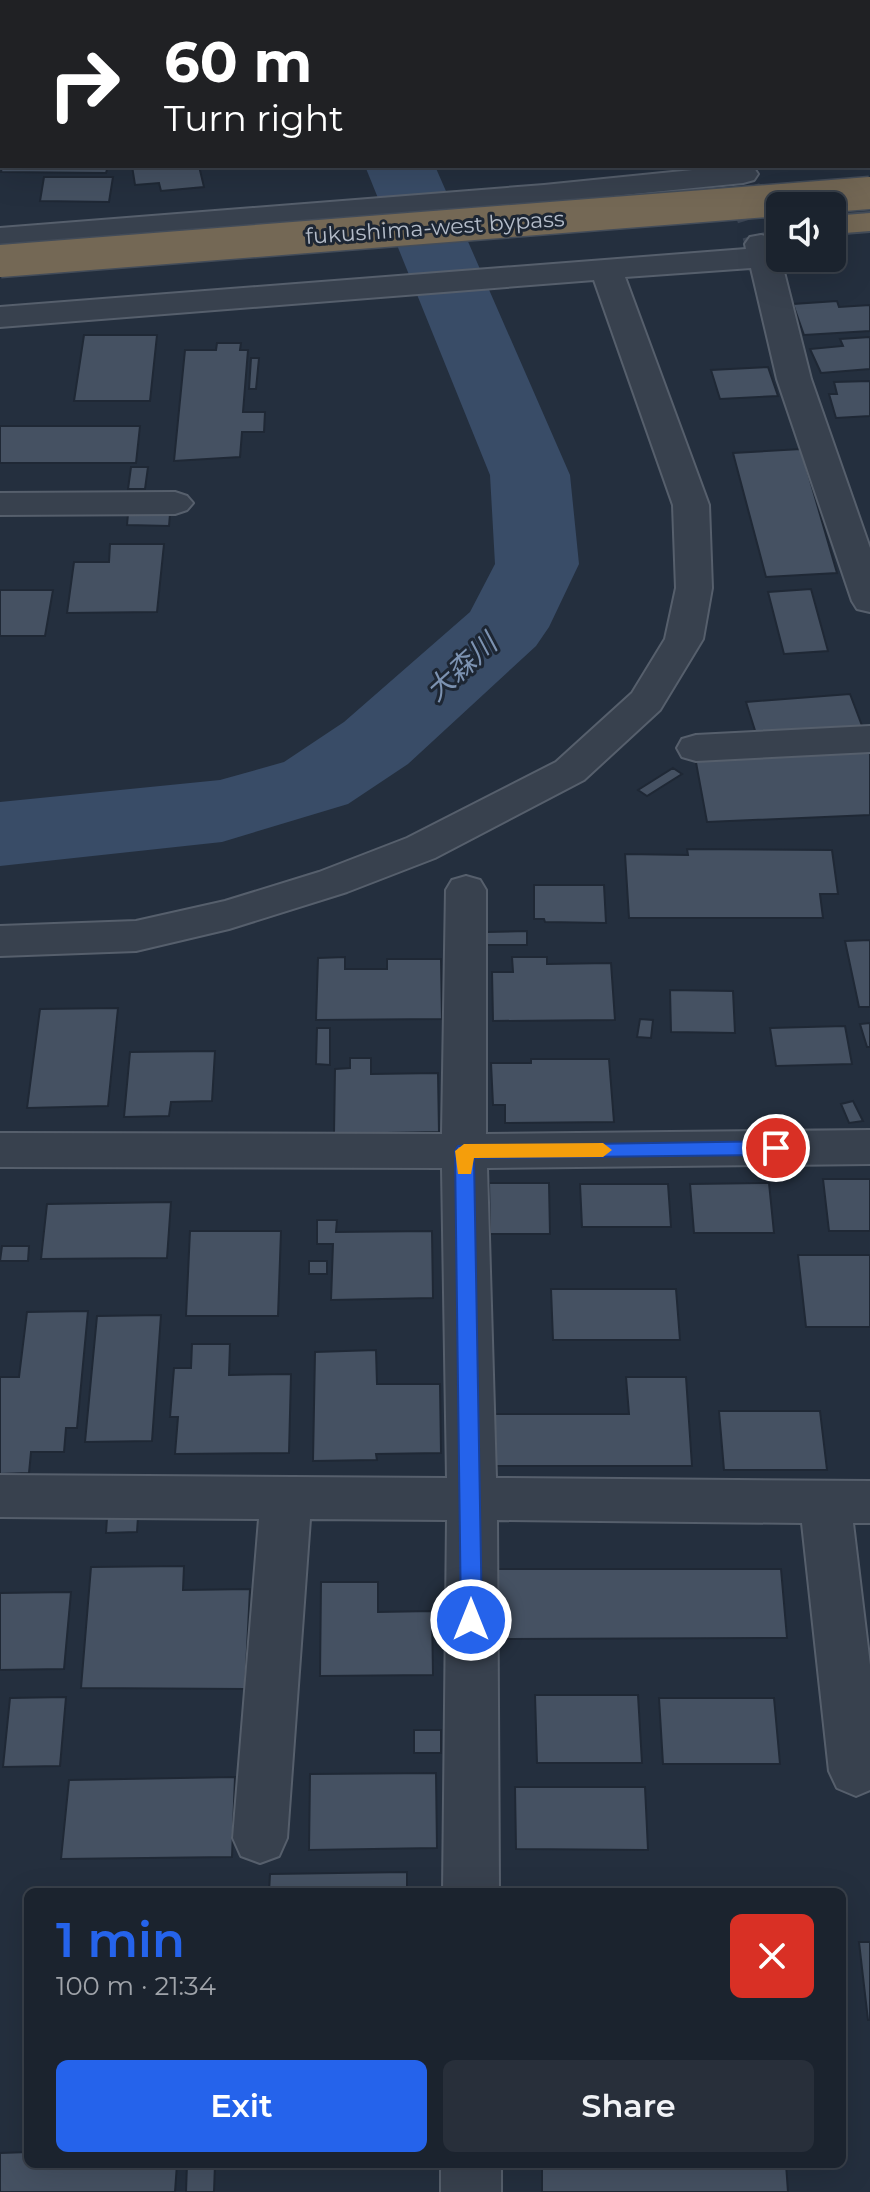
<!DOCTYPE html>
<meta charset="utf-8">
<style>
:root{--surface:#1b232e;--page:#282f3a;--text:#f1f3f6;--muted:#a0a4aa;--line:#39404a;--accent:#2563eb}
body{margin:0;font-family:Montserrat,"Noto Sans JP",sans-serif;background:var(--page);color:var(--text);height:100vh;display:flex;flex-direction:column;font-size:30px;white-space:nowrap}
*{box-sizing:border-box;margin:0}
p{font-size:26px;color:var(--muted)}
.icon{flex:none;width:44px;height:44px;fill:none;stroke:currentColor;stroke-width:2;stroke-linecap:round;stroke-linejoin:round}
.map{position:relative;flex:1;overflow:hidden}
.sheet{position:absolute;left:24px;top:1888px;width:822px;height:280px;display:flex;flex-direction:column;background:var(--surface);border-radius:12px;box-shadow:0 8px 32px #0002,0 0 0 2px var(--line)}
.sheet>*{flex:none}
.hud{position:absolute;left:0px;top:0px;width:870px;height:168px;box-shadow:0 8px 32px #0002,0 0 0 2px var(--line);background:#202124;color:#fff;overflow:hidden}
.tools{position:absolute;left:766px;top:192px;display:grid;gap:16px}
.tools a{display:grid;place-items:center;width:80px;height:80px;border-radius:12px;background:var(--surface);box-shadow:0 8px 32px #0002,0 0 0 2px var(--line);font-size:40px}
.pin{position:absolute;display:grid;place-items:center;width:68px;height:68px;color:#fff;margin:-34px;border:4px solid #fff;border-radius:50%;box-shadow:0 2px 8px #0007}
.me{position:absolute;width:88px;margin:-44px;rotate:0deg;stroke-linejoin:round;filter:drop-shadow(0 0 6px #0008)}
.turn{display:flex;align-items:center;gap:28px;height:168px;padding:0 32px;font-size:36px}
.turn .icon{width:104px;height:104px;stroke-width:2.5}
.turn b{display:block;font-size:56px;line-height:68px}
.round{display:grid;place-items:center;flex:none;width:84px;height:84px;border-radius:12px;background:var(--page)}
.headline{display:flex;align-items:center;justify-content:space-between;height:136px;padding:0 32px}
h1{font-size:48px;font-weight:600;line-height:60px;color:var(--accent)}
.action{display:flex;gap:16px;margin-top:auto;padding:16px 32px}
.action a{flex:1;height:92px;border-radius:12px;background:var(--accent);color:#fff;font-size:32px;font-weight:600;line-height:92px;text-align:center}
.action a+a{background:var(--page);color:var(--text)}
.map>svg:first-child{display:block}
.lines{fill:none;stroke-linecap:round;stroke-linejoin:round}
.stream{fill:#394c67;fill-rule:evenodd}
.river{fill:#394c67;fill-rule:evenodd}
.building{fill:#455162;stroke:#1f2835;stroke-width:2}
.street-tunnel{stroke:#3a4453;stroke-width:32;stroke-dasharray:32 16;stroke-linecap:butt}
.street-casing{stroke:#565f6c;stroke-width:4}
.highway-casing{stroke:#434c59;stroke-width:4}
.street{fill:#38414e;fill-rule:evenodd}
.highway{fill:#746855;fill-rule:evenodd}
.highway-bridge-casing{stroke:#434c59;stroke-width:35;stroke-linecap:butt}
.highway-bridge{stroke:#746855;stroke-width:32}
.route{fill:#2563eb;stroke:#184099;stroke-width:2}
.slow{fill:#f59e0b}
.labels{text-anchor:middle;stroke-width:6;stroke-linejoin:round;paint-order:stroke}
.far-street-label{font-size:22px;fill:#b4bcc9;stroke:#1d2633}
.water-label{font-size:28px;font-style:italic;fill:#7c92b1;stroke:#1d2633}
</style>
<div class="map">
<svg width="870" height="2192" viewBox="0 0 870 2192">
<rect width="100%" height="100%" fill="#242f3e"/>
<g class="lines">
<path class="stream" d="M 150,0 L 160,0 L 160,2 L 150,2 Z"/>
<path class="river" d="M 467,0 L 537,0 L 466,2 Z
M 365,166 L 435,166 L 570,475 L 579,564 L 549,627 L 536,646 L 408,764 L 348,804 L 222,842 L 0,866 L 0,802 L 220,780 L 284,762 L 344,722 L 470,612 L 495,564 L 490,475 Z"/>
</g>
<path class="building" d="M 2,166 L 108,166 L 106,173 L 1,172 Z
M 132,166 L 199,166 L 204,187 L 161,191 L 159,183 L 135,185 Z
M 44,177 L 113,177 L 109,202 L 40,201 Z
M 837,301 L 839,307 L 870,305 L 870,331 L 804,335 L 793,304 Z
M 84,335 L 157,335 L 150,401 L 74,401 Z
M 870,337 L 870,369 L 821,373 L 810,349 L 843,346 L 840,339 Z
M 217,343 L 241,343 L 240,350 L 248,350 L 243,412 L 265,412 L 264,432 L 242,432 L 240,457 L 174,461 L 185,350 L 216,350 Z
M 251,358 L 259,358 L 256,389 L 249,389 Z
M 768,367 L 778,396 L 720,399 L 711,370 Z
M 870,381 L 870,416 L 836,418 L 829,394 L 837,394 L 834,382 Z
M 0,426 L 140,426 L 136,463 L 0,463 Z
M 801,449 L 837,573 L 766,577 L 733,453 Z
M 131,467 L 148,467 L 145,489 L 128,489 Z
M 128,514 L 170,514 L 169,526 L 127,525 Z
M 110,544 L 164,544 L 157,612 L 67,613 L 74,562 L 109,562 Z
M 811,589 L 828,651 L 784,654 L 768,592 Z
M 0,590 L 53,590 L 45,636 L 0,636 Z
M 850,694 L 864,731 L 758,740 L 746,702 Z
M 870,750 L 870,815 L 707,822 L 695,757 Z
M 673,768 L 682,774 L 647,796 L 638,790 Z
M 687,849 L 832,850 L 838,894 L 820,894 L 823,918 L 629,918 L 625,854 L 688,855 Z
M 534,885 L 604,885 L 606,923 L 545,922 L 544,919 L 534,919 Z
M 527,931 L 527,945 L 487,945 L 487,932 Z
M 870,940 L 870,1007 L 859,1007 L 845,941 Z
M 345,957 L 345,969 L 387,969 L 387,959 L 441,959 L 442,1019 L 316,1020 L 318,958 Z
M 512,957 L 547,957 L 547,964 L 611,963 L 615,1020 L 493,1021 L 492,972 L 513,972 Z
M 670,990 L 733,991 L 735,1033 L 671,1032 Z
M 118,1008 L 108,1106 L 27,1108 L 40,1009 Z
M 640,1019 L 653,1020 L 651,1038 L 637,1037 Z
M 870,1023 L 870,1047 L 867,1047 L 860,1024 Z
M 845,1026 L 852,1064 L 776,1066 L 770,1028 Z
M 317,1028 L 330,1028 L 330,1065 L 316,1064 Z
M 215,1051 L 212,1101 L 171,1102 L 169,1116 L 124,1117 L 130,1052 Z
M 350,1058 L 371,1058 L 371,1074 L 438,1073 L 439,1132 L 334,1134 L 335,1069 L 350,1068 Z
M 531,1059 L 609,1059 L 614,1122 L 505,1123 L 505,1105 L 493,1105 L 491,1063 L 531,1063 Z
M 853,1101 L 863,1121 L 849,1123 L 841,1104 Z
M 823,1179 L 870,1179 L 870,1231 L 829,1231 Z
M 489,1183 L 549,1183 L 550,1234 L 490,1234 Z
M 769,1183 L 774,1233 L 694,1233 L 690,1184 Z
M 580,1184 L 668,1184 L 671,1227 L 582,1227 Z
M 171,1202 L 167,1258 L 41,1259 L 47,1204 Z
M 317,1220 L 337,1220 L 336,1232 L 432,1231 L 433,1298 L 331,1300 L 333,1244 L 317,1244 Z
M 190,1231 L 281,1231 L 278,1316 L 186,1316 Z
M 2,1246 L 29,1246 L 28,1261 L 0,1261 Z
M 798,1255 L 870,1255 L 870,1327 L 806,1327 Z
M 309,1261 L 327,1261 L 327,1274 L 309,1274 Z
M 551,1289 L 676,1289 L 680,1340 L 553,1340 Z
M 88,1311 L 77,1428 L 66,1428 L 64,1452 L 31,1452 L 29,1473 L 0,1474 L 0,1377 L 19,1377 L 27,1312 Z
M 161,1315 L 152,1441 L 85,1442 L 97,1316 Z
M 192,1344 L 230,1344 L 229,1375 L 291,1374 L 289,1453 L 175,1454 L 178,1417 L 170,1417 L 174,1368 L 191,1368 Z
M 376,1350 L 377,1384 L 440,1384 L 441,1453 L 376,1454 L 377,1460 L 313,1461 L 315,1352 Z
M 626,1377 L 686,1377 L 692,1466 L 492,1466 L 491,1414 L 629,1414 Z
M 719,1411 L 820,1411 L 827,1470 L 724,1470 Z
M 138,1517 L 137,1532 L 106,1533 L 107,1518 Z
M 184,1566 L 183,1590 L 250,1589 L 245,1689 L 81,1688 L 91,1567 Z
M 495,1569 L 781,1569 L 787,1638 L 496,1639 Z
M 321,1582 L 378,1582 L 378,1612 L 432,1611 L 433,1675 L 320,1676 Z
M 71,1592 L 64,1669 L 0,1670 L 0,1593 Z
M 535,1695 L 638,1695 L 642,1763 L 537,1763 Z
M 66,1697 L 60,1766 L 3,1767 L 10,1698 Z
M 659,1698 L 774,1698 L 780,1764 L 663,1764 Z
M 414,1730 L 441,1730 L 441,1753 L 414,1753 Z
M 436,1773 L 437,1848 L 309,1850 L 310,1774 Z
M 235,1777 L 232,1857 L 61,1859 L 69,1780 Z
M 515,1787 L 645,1787 L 648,1850 L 516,1849 Z
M 407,1872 L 407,1892 L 269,1892 L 270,1874 Z
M 859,1942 L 870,1942 L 870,2020 L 868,2020 Z
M 28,2152 L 28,2164 L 177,2164 L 175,2192 L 0,2192 L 0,2153 Z
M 187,2164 L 215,2164 L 214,2192 L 186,2192 Z
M 542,2164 L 786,2164 L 788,2192 L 542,2192 Z"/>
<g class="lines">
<path class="street-tunnel" d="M 744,188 L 761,244"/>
<g class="street-casing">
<path id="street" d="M 243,0 L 272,0 L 242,2 Z
M 741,0 L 780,0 L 740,2 Z
M 0,32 L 2,32 L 2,50 L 0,50 Z
M 732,166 L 754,168 L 758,174 L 754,180 L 743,183 L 544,203 L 0,246 L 0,228 L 544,185 Z
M 761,235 L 772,237 L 777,244 L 811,379 L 870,548 L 870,612 L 857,609 L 852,601 L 777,379 L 751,268 L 625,277 L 709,505 L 712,588 L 703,639 L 660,710 L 584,780 L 435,858 L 347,892 L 229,929 L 136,951 L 0,956 L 0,926 L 136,921 L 225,901 L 319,872 L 407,838 L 556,762 L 632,693 L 665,639 L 676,588 L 673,505 L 594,280 L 0,327 L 0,307 L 746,249 L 745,244 L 750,237 Z
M 175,492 L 187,496 L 193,503 L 187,510 L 175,514 L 0,515 L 0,493 Z
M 870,726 L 870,752 L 696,761 L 682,757 L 677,748 L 682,739 L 696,735 Z
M 466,876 L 480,880 L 486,890 L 486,1134 L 870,1130 L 870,1164 L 487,1168 L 496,1478 L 870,1481 L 870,1523 L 853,1523 L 870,1665 L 870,1790 L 856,1796 L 837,1788 L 829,1771 L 802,1523 L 497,1520 L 499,1892 L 443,1892 L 447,1520 L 310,1519 L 287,1838 L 279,1856 L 260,1863 L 241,1856 L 233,1838 L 259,1519 L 0,1517 L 0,1475 L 447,1478 L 442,1168 L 0,1167 L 0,1133 L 442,1134 L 446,890 L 452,880 Z
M 441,2164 L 501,2164 L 501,2192 L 441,2192 Z"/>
</g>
<g class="highway-casing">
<path id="highway" d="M 870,213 L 870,231 L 832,234 L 832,216 Z"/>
</g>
<use href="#street" class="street"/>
<use href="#highway" class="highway"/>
<g class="highway-bridge-casing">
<path id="highway-bridge" d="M 0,261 L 870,193"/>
</g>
<use href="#highway-bridge" class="highway-bridge"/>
</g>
<path class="route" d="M 776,1141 L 786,1148 L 776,1155 L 474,1158 L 482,1620 L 479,1627 L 471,1630 L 464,1627 L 461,1620 L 455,1151 L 458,1146 Z"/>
<path class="slow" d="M 603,1143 L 612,1150 L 603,1157 L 474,1158 L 471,1174 L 458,1174 L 455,1151 L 464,1144 Z"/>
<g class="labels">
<g class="far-street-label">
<text transform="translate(435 227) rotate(-4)" y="8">fukushima-west bypass</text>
</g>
<g class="water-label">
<text transform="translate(461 667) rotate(-42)" y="10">大森川</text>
</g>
</g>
</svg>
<div class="tools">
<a><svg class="icon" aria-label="sound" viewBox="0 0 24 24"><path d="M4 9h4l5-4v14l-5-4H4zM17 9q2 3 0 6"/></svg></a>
</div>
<div class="pin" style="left:776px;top:1148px;background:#d93025"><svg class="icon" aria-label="arrive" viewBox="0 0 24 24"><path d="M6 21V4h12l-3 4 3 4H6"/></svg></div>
<svg class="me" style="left:471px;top:1620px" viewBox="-20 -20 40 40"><circle r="17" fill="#2563eb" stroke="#fff" stroke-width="3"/><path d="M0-11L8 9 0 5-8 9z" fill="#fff"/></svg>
<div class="hud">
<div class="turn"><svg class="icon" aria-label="right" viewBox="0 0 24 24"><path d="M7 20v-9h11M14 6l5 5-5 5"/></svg><div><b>60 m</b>Turn right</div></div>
</div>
<section class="sheet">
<div class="headline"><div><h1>1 min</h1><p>100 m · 21:34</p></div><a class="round" style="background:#d93025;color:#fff"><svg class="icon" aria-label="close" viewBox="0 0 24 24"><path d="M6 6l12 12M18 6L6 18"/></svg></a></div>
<div class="action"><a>Exit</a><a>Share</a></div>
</section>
</div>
